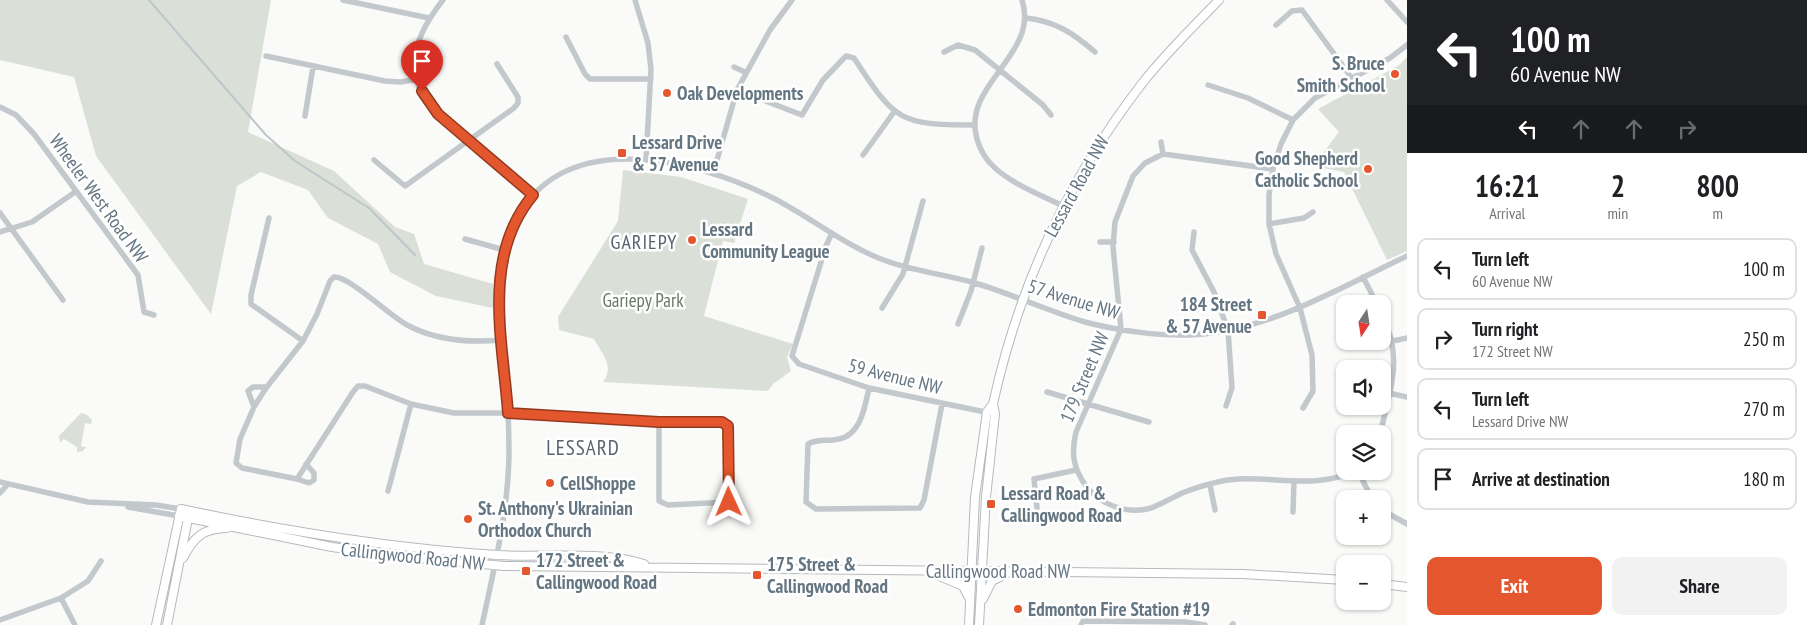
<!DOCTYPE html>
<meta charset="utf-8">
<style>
:root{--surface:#fff;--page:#f2f2f2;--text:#202124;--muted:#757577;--line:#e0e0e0;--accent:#e4572e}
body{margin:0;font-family:"PT Sans Narrow",sans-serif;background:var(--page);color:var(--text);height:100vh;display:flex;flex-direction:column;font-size:19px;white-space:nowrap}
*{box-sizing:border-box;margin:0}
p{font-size:16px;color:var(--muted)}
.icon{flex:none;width:28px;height:28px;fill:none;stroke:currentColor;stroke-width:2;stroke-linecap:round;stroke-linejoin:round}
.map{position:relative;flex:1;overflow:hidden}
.details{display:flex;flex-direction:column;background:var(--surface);width:400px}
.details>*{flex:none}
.top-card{background:#202124;color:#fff;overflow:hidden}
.needle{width:32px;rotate:192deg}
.tools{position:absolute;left:1336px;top:295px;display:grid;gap:10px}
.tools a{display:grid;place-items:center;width:55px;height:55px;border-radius:10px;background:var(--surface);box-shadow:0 1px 4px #0004;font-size:25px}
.pin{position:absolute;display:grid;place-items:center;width:42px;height:42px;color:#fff;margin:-51px -21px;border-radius:50% 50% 50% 0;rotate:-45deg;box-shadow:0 0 5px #0007}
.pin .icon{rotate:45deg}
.me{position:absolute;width:55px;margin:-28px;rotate:359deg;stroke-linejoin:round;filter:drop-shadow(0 0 4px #0008)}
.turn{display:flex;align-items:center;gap:18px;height:105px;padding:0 20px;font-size:22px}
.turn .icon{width:65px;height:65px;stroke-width:2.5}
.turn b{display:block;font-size:35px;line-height:42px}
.lanes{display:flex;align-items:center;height:48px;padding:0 20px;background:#0003;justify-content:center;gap:25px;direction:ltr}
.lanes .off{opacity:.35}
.eta{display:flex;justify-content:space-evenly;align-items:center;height:85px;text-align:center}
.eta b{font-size:30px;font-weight:700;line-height:35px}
.primary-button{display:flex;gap:10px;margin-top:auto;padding:10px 20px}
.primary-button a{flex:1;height:58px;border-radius:10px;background:var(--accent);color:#fff;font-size:20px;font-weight:700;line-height:58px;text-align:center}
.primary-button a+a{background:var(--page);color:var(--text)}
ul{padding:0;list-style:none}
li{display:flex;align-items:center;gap:15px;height:62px;margin:0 10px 8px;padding:0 10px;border:2px solid var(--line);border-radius:10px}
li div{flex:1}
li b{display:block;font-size:19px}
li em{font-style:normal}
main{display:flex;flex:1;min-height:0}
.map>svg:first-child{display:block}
.green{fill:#dadfd7}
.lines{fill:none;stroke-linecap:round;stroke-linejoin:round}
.stream{stroke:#bbc7cb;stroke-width:2}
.major-casing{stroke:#b5babe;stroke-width:10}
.minor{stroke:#c3c8cc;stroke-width:5.5}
.major{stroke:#fff;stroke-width:8}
.route-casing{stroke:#94391e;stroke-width:12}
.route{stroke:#e4572e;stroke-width:9}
.poi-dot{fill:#e4572e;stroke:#fff;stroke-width:2}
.labels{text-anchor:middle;stroke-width:5;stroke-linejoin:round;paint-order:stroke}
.poi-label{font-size:19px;font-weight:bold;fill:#657683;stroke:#fff;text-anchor:start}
.street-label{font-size:19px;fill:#657683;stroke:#fff}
.park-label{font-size:19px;fill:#687a64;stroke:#fff}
.neighbourhood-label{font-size:20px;letter-spacing:1px;fill:#57646e;stroke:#fff}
.quarter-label{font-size:21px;letter-spacing:1px;fill:#57646e;stroke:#fff}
</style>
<main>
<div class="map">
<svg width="1407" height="625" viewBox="0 0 1407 625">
<rect width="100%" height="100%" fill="#fafaf8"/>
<path class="green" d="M 0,0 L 271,0 L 248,132 L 334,171 L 395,227 L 414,234 L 424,264 L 493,284 L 493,308 L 436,296 L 390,272 L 378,244 L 328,218 L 308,190 L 261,172 L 237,186 L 211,314 L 96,156 L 74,77 L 0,60 Z
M 1407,57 L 1407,251 L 1387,260 L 1344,172 L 1313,166 L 1339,132 L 1318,109 L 1398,66 Z
M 623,170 L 681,177 L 748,199 L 734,243 L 723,241 L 704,316 L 793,344 L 787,357 L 791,371 L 773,384 L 768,391 L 603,382 C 615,366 602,354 594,339 L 559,330 L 558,317 L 618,221 Z
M 81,413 L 87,415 L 92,420 L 91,424 L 85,423 L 81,446 L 86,447 L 83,451 L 77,452 L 77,447 L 64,439 L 60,443 L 59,436 Z"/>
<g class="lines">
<path class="stream" d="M 149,0 L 266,135 L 295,161 L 369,208 L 415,255"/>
<g class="major-casing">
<path id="major" d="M 179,516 L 332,547 L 396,556 L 504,566 L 1243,574 L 1345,580
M 183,558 C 193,538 203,528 227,528
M 932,573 L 963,586 L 968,596
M 1382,584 L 1407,587
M 983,599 L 992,581 L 1006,574
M 156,625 L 181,509 C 285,531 390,548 497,555 C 545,558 597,550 644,564
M 167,625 L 189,513
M 969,625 L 975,497 L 987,412 L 993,404 C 1019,285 1069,177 1144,81 C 1167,52 1194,26 1219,0
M 979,625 L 986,497 L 995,414 L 993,404"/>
</g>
<path class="minor" d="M 343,0 L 429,18
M 443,0 C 417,33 400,70 432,107 C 442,119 457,129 469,140 C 491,158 512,177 533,195
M 635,0 L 648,43 L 651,69 L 646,160
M 1022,0 C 1040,55 961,84 977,139 C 980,150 987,161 995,168 C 1014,185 1041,195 1063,206
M 1387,0 L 1407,22
M 1026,18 C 1055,21 1073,33 1095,52
M 1276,25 L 1292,11 L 1302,10 L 1351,77
M 566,37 L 585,74 L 590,79 L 651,79
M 944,52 L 958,45 L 975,50 L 1043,105 L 1051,115
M 266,56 L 385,81 L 401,82 L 417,79
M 734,67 L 745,72
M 1208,85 L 1248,98 L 1293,120
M 737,90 L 802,115 L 823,80 L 846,56 L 854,58 C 895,121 899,125 975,125
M 0,107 L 16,115 L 34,134 L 138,275 L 144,312 L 154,315
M 305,116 L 313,67
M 1161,142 L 1163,154
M 863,155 L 894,112
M 374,160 L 405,186 L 514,108 L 518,103 L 518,97 L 497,64
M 1273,169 L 1163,154 L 1145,163 L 1133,176 L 1115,222 L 1113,247 L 1121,329 L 1076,432 C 1071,453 1073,468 1086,486 C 1100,505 1128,515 1151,508 C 1161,504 1172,498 1182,493 C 1198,487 1220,480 1238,479 C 1277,477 1318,489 1354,471
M 713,174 L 737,90 L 770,30 L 792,0
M 0,213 L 63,300
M 269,218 L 251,295 L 251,304 L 303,341
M 1269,224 L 1304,218 L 1313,212
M 0,232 L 32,222 L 75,192
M 1194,232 L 1192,250 L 1214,292 L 1228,330 L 1232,388 L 1226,406
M 832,233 L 826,246 L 792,356 L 799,364 L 869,388 L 990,413
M 465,239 L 504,250
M 1100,242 L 1114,242
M 1363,277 L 1377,304
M 882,308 L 903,274 L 923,201
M 958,324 L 971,291 L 982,248
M 501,340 C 469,343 437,341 407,325 C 390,316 349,276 334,277 L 330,281 L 317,314 L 303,341 L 266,388 L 254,407 L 240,439 L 236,463 L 242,468 L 297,479 L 353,392 L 358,386 L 365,386 L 411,404 L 454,413 L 523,413 L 659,422 L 721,422 L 729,426 L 729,502 L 668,505 L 659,501 L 659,422
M 1393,341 L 1407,338
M 869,388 C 865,406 861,435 839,439 C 827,442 819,438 808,444 L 806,502 L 816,509 L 920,508 L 924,500 L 942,404
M 1047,392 L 1149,422
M 1389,393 L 1407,397
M 254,407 L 248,391 L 253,387 L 267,387
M 1303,408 L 1313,391 L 1312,355 L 1300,308 L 1276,254 L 1269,224 L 1269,195 L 1273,169 L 1281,144 L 1293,120 L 1315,98 L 1390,58 L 1407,45
M 1380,434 C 1390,391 1404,357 1382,315
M 1358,471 L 1372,499
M 297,479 L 309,483 L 314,480 L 314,473 L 306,464
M 0,482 L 88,502 L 156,505 L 181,509
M 1210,485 L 1215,510
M 388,491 L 411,404
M 0,493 L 8,484
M 128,507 L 179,516
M 1037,508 L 1034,479 L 1076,470
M 1382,510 L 1407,524
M 1293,512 L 1294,481
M 61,598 L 75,625
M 0,620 L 61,598 L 88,581 L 101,561
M 482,625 C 494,569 508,513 509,455 C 509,427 508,400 505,372 C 500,325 492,274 512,229 C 556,124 693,158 773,198 C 810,217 843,244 881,259 C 911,271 944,274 975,283 C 1012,294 1048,311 1085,322 C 1115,330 1157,336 1188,335 C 1268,332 1337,289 1407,256
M 1081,625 L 1083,621 L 1186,622 L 1205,625
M 1232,625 L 1233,624"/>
<use href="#major" class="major"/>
</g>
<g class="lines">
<g class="route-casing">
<path id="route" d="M 422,91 L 438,114 L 533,195 C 481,257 503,341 508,413 L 659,422 L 722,422 L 728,426 L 729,502"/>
</g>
<use href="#route" class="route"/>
</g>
<g class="poi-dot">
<circle cx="1395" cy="74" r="5"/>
<circle cx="667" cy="93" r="5"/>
<rect x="617" y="148" width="10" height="10" rx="2.5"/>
<circle cx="1368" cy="169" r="5"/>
<circle cx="692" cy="240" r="5"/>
<rect x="1257" y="310" width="10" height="10" rx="2.5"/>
<circle cx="550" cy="483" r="5"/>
<rect x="986" y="499" width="10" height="10" rx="2.5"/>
<circle cx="468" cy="519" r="5"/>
<rect x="521" y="566" width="10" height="10" rx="2.5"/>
<rect x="752" y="570" width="10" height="10" rx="2.5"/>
<circle cx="1018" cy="609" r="5"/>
</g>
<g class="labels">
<g class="poi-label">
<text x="1385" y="70" text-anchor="end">S. Bruce<tspan x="1385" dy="22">Smith School</tspan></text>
<text x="677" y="100">Oak Developments</text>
<text x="632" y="149">Lessard Drive<tspan x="632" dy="22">&amp; 57 Avenue</tspan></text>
<text x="1358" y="165" text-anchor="end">Good Shepherd<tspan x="1358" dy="22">Catholic School</tspan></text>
<text x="702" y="236">Lessard<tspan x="702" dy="22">Community League</tspan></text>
<text x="1252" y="311" text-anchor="end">184 Street<tspan x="1252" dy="22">&amp; 57 Avenue</tspan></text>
<text x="560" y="490">CellShoppe</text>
<text x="1001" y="500">Lessard Road &amp;<tspan x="1001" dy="22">Callingwood Road</tspan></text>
<text x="478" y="515">St. Anthony's Ukrainian<tspan x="478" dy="22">Orthodox Church</tspan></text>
<text x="536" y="567">172 Street &amp;<tspan x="536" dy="22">Callingwood Road</tspan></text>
<text x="767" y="571">175 Street &amp;<tspan x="767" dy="22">Callingwood Road</tspan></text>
<text x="1028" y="616">Edmonton Fire Station #19</text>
</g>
<g class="street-label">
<text transform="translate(1076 186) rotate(-61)" y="7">Lessard Road NW</text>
<text transform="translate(99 198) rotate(54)" y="7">Wheeler West Road NW</text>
<text transform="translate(1074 299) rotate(17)" y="7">57 Avenue NW</text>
<text transform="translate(895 376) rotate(14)" y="7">59 Avenue NW</text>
<text transform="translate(1084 377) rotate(-67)" y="7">179 Street NW</text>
<text transform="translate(413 556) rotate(6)" y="7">Callingwood Road NW</text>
<text x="998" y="578">Callingwood Road NW</text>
</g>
<g class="park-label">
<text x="643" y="307">Gariepy Park</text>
</g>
<g class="neighbourhood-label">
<text x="644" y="249">GARIEPY</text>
</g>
<g class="quarter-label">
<text x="583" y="455">LESSARD</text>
</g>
</g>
</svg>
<div class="tools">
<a><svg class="needle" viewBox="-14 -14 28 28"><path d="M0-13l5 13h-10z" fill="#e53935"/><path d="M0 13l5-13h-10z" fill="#757577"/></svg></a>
<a><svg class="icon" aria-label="sound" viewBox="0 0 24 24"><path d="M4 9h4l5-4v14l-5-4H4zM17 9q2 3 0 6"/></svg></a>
<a><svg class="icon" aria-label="layers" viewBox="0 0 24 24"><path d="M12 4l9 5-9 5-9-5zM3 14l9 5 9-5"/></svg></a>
<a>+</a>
<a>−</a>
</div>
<div class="pin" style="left:422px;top:91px;background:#d93025"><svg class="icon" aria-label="arrive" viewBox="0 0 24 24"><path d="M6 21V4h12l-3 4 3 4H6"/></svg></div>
<svg class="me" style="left:729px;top:502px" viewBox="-20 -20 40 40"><path d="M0-17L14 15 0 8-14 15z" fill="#e4572e" stroke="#fff" stroke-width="4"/></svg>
</div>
<section class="details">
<div class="top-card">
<div class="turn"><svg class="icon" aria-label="left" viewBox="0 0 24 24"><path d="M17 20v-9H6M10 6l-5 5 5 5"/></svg><div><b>100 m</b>60 Avenue NW</div></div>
<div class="lanes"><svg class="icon" aria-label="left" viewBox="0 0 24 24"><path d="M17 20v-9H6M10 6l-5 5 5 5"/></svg><svg class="icon off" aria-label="ahead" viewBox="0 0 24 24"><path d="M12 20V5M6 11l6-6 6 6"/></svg><svg class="icon off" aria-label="ahead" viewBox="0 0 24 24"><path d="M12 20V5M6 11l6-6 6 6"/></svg><svg class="icon off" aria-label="right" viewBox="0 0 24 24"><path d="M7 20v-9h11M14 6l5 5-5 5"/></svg></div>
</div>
<div class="eta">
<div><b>16:21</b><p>Arrival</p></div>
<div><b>2</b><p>min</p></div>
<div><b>800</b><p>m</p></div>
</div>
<ul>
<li><svg class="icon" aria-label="left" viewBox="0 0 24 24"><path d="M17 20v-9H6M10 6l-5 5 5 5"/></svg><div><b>Turn left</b><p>60 Avenue NW</p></div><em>100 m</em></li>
<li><svg class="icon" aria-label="right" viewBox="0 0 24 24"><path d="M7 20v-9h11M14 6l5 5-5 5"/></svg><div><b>Turn right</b><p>172 Street NW</p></div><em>250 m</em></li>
<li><svg class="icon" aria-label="left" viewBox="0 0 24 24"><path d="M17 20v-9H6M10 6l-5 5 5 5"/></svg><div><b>Turn left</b><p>Lessard Drive NW</p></div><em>270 m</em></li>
<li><svg class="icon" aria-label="arrive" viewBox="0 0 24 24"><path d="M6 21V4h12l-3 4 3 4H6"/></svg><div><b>Arrive at destination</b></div><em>180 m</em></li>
</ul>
<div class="primary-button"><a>Exit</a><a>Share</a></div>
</section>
</main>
